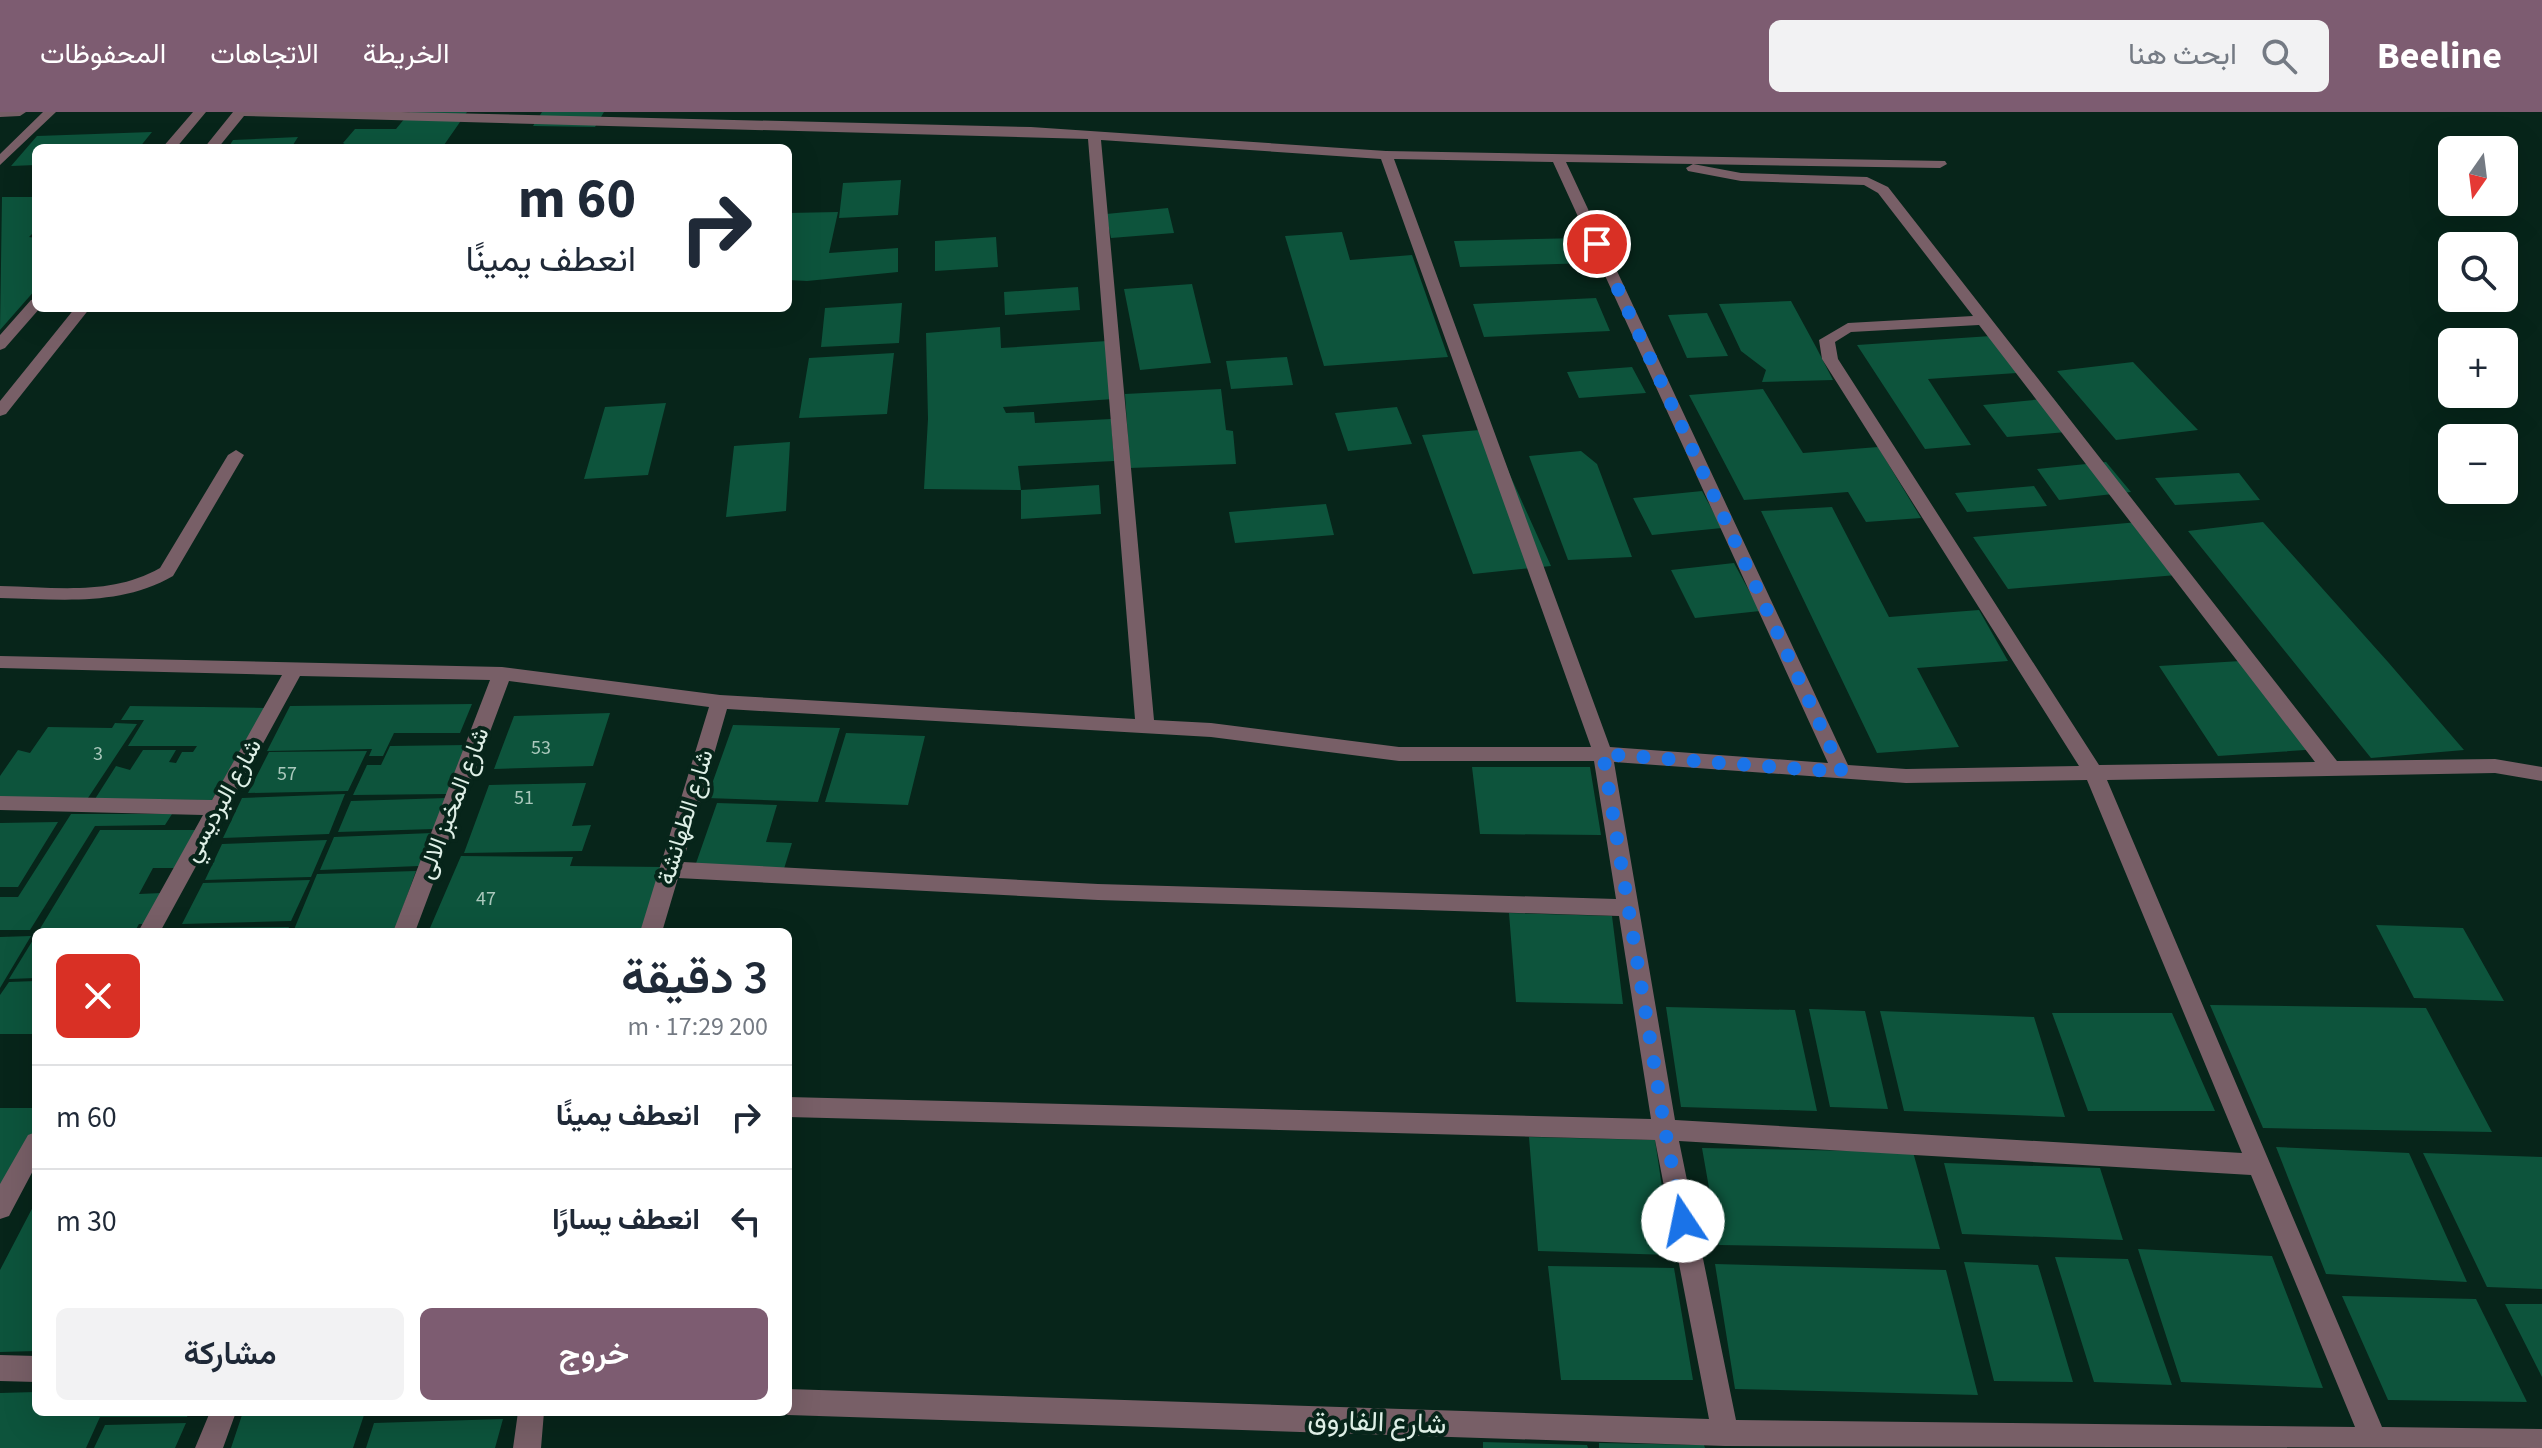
<!DOCTYPE html>
<html lang="ar">
<meta charset="utf-8">
<style>
:root{--surface:#fff;--page:#f2f2f3;--text:#1f2937;--muted:#747a83;--line:#e0e1e3;--accent:#7d5c71}
body{margin:0;font-family:"Source Sans 3",Vazirmatn,sans-serif;background:var(--page);color:var(--text);direction:rtl;height:100vh;display:flex;flex-direction:column;font-size:30px;white-space:nowrap}
*{box-sizing:border-box;margin:0}
p{font-size:26px;color:var(--muted)}
.icon{flex:none;width:44px;height:44px;fill:none;stroke:currentColor;stroke-width:2;stroke-linecap:round;stroke-linejoin:round}
.map{position:relative;flex:1;overflow:hidden;direction:ltr}
.details{position:absolute;left:32px;top:816px;width:760px;height:488px;display:flex;flex-direction:column;background:var(--surface);border-radius:12px;box-shadow:0 8px 32px #0002;direction:rtl}
.details>*{flex:none}
.hud{position:absolute;left:32px;top:32px;width:760px;height:168px;border-radius:12px;box-shadow:0 8px 32px #0002;direction:rtl;background:#fff;color:var(--text);overflow:hidden}
.needle{width:52px;rotate:194deg}
.tools{position:absolute;left:2438px;top:24px;display:grid;gap:16px}
.tools a{display:grid;place-items:center;width:80px;height:80px;border-radius:12px;background:var(--surface);box-shadow:0 8px 32px #0002;font-size:40px}
.pin{position:absolute;display:grid;place-items:center;width:68px;height:68px;color:#fff;margin:-34px;border:4px solid #fff;border-radius:50%;box-shadow:0 2px 8px #0007}
.me{position:absolute;width:88px;margin:-44px;rotate:349deg;stroke-linejoin:round;filter:drop-shadow(0 0 6px #0008)}
.turn{display:flex;align-items:center;gap:28px;height:168px;padding:0 24px;font-size:36px}
.turn .icon{width:104px;height:104px;stroke-width:2.5}
.turn b{display:block;font-size:56px;line-height:68px}
.round{display:grid;place-items:center;flex:none;width:84px;height:84px;border-radius:12px;background:var(--page)}
.overview{display:flex;align-items:center;justify-content:space-between;height:136px;padding:0 24px}
h1{font-size:48px;font-weight:600;line-height:60px}
.button{display:flex;gap:16px;margin-top:auto;padding:16px 24px}
.button a{flex:1;height:92px;border-radius:12px;background:var(--accent);color:#fff;font-size:32px;font-weight:600;line-height:92px;text-align:center}
.button a+a{background:var(--page);color:var(--text)}
ul{padding:0;list-style:none}
li{display:flex;align-items:center;gap:24px;height:104px;padding:0 24px;border-top:2px solid var(--line)}
li div{flex:1}
li b{display:block;font-size:30px}
li em{font-style:normal}
header{display:flex;align-items:center;gap:48px;box-sizing:border-box;height:112px;padding:0 40px;background:var(--accent);color:#fff}
header strong{font-size:38px}
nav{display:flex;gap:44px;margin-inline-start:auto;font-size:28px}
.search{width:560px;height:72px;background:var(--page);display:flex;align-items:center;gap:20px;box-sizing:border-box;padding:0 28px;border-radius:12px;color:var(--muted);font-size:30px}
.map>svg:first-child{display:block}
.building{fill:#0d543c}
.lines{fill:none;stroke-linecap:round;stroke-linejoin:round}
.minor{fill:#785f67;fill-rule:evenodd}
.route{stroke:#1a73e8;stroke-width:14;stroke-dasharray:0 25.2}
.labels{text-anchor:middle;stroke-width:8;stroke-linejoin:round;paint-order:stroke}
.number-label{font-size:20px;fill:#aac8bc}
.street-label{font-size:24px;fill:#deefe6;stroke:#07251a}
.near-street-label{font-size:28px;fill:#deefe6;stroke:#07251a}
</style>
<header>
<strong>Beeline</strong>
<div class="search"><svg class="icon" aria-label="search" viewBox="0 0 24 24"><circle cx="10" cy="10" r="6"/><path d="M15 15l6 6"/></svg>ابحث هنا</div>
<nav><a>الخريطة</a><a>الاتجاهات</a><a>المحفوظات</a></nav>
</header>
<div class="map">
<svg width="2542" height="1336" viewBox="0 0 2542 1336">
<rect width="100%" height="100%" fill="#07251a"/>
<path class="building" d="M 410,0 L 467,0 L 444,33 L 473,33 L 473,36 L 352,36 L 343,31 L 355,17 L 396,17 Z
M 542,0 L 604,0 L 595,15 L 533,14 Z
M 152,20 L 139,36 L 36,36 L 36,53 L 11,54 L 37,24 Z
M 298,25 L 291,36 L 228,36 L 233,28 Z
M 901,68 L 898,103 L 839,106 L 843,71 Z
M 2,85 L 36,85 L 36,118 L 29,125 L 36,126 L 36,177 L 0,218 Z
M 1168,96 L 1174,121 L 1111,126 L 1106,102 Z
M 838,100 L 829,141 L 898,136 L 898,160 L 807,169 L 788,168 L 788,101 Z
M 1342,120 L 1350,148 L 1412,143 L 1448,245 L 1324,254 L 1285,124 Z
M 996,125 L 998,155 L 935,159 L 935,129 Z
M 1582,126 L 1591,151 L 1460,155 L 1454,129 Z
M 1192,172 L 1211,251 L 1140,258 L 1124,177 Z
M 1078,175 L 1080,198 L 1005,203 L 1004,180 Z
M 1596,186 L 1610,219 L 1484,225 L 1473,192 Z
M 1791,189 L 1816,235 L 1833,268 L 1762,270 L 1766,258 L 1741,239 L 1719,192 Z
M 902,191 L 899,231 L 821,235 L 825,196 Z
M 1707,201 L 1728,244 L 1687,246 L 1668,203 Z
M 1000,215 L 1001,236 L 1107,229 L 1113,287 L 1003,295 L 1006,301 L 1034,300 L 1035,311 L 1111,307 L 1114,349 L 1018,354 L 1021,378 L 924,377 L 928,307 L 926,221 Z
M 1991,224 L 2017,261 L 1928,267 L 1971,333 L 1925,337 L 1857,233 Z
M 894,241 L 887,302 L 799,306 L 809,246 Z
M 1287,245 L 1293,273 L 1231,277 L 1226,249 Z
M 2133,250 L 2171,290 L 2198,318 L 2116,328 L 2057,259 Z
M 1632,255 L 1646,281 L 1579,286 L 1567,260 Z
M 1221,277 L 1226,318 L 1233,319 L 1236,352 L 1130,356 L 1125,282 Z
M 1763,277 L 1803,341 L 1878,335 L 1921,406 L 1866,410 L 1848,380 L 1744,388 L 1689,283 Z
M 2053,286 L 2078,319 L 2007,325 L 1983,293 Z
M 666,291 L 648,363 L 584,367 L 605,295 Z
M 1397,295 L 1412,332 L 1348,339 L 1335,301 Z
M 1491,317 L 1510,363 L 1551,454 L 1473,462 L 1422,323 Z
M 790,330 L 786,399 L 726,405 L 734,334 Z
M 1581,339 L 1597,352 L 1632,445 L 1568,448 L 1529,344 Z
M 2106,350 L 2131,380 L 2059,388 L 2037,357 Z
M 2239,361 L 2260,388 L 2175,393 L 2155,366 Z
M 1099,373 L 1101,402 L 1021,407 L 1021,378 Z
M 2034,374 L 2047,394 L 1967,400 L 1955,381 Z
M 1702,379 L 1722,416 L 1652,423 L 1633,386 Z
M 1326,392 L 1334,423 L 1235,431 L 1229,400 Z
M 1832,395 L 1889,505 L 1979,498 L 2008,549 L 1917,556 L 1959,635 L 1877,641 L 1761,399 Z
M 2149,409 L 2189,462 L 2008,477 L 1973,425 Z
M 2263,410 L 2388,550 L 2464,638 L 2371,646 L 2188,419 Z
M 1734,451 L 1760,499 L 1695,506 L 1671,458 Z
M 2257,548 L 2320,637 L 2218,644 L 2159,554 Z
M 472,592 L 460,621 L 394,621 L 383,644 L 369,644 L 372,637 L 267,639 L 290,594 Z
M 130,594 L 265,596 L 212,688 L 95,687 L 116,654 L 130,658 L 143,638 L 176,638 L 169,650 L 176,651 L 182,640 L 193,640 L 197,634 L 128,634 L 144,608 L 121,608 Z
M 610,601 L 593,654 L 494,657 L 514,604 Z
M 115,611 L 137,612 L 88,686 L 0,685 L 0,664 L 18,638 L 30,641 L 48,615 L 112,616 Z
M 733,613 L 840,616 L 818,690 L 707,686 Z
M 846,621 L 925,624 L 908,693 L 825,690 Z
M 468,633 L 447,682 L 353,683 L 367,653 L 381,653 L 390,634 Z
M 367,639 L 348,679 L 248,681 L 269,640 Z
M 1472,655 L 1590,655 L 1601,723 L 1480,722 Z
M 586,671 L 572,714 L 591,713 L 582,739 L 464,741 L 489,673 Z
M 345,682 L 329,722 L 223,726 L 242,686 Z
M 447,686 L 434,717 L 338,720 L 351,689 Z
M 717,691 L 777,693 L 766,730 L 792,731 L 783,760 L 694,757 Z
M 71,702 L 172,702 L 165,713 L 95,714 L 30,818 L 0,818 L 0,785 L 18,785 Z
M 58,710 L 18,775 L 0,775 L 0,711 Z
M 100,718 L 196,718 L 174,756 L 153,756 L 139,782 L 162,781 L 145,812 L 139,812 L 135,819 L 38,820 Z
M 432,721 L 419,754 L 320,758 L 334,725 Z
M 327,728 L 311,765 L 205,768 L 222,732 Z
M 461,744 L 573,745 L 570,754 L 664,755 L 644,818 L 430,816 Z
M 416,759 L 394,820 L 293,820 L 317,762 Z
M 310,768 L 291,809 L 182,812 L 203,771 Z
M 1509,801 L 1612,804 L 1623,892 L 1516,890 Z
M 2376,813 L 2463,816 L 2504,889 L 2414,886 Z
M 289,815 L 287,820 L 180,820 L 183,816 Z
M 36,823 L 36,866 L 9,867 Z
M 31,824 L 0,876 L 0,825 Z
M 36,869 L 36,922 L 0,922 L 0,883 L 9,870 Z
M 2210,893 L 2426,896 L 2492,1020 L 2263,1016 Z
M 1666,895 L 1795,898 L 1817,999 L 1681,995 Z
M 1809,897 L 1865,899 L 1888,997 L 1830,995 Z
M 1880,899 L 2034,905 L 2065,1005 L 1904,999 Z
M 2052,901 L 2172,901 L 2215,999 L 2088,999 Z
M 0,996 L 36,996 L 36,1022 L 0,1084 Z
M 1529,1025 L 1655,1028 L 1672,1143 L 1538,1139 Z
M 2276,1035 L 2409,1041 L 2467,1170 L 2326,1162 Z
M 1702,1036 L 1913,1040 L 1940,1137 L 1719,1133 Z
M 2423,1041 L 2542,1045 L 2542,1177 L 2487,1175 Z
M 1944,1051 L 2100,1056 L 2123,1128 L 1962,1122 Z
M 36,1089 L 36,1239 L 0,1240 L 0,1158 Z
M 2138,1137 L 2272,1144 L 2323,1276 L 2181,1270 Z
M 2055,1145 L 2128,1147 L 2172,1273 L 2094,1270 Z
M 1964,1150 L 2038,1153 L 2073,1270 L 1994,1269 Z
M 1715,1152 L 1946,1158 L 1978,1283 L 1735,1277 Z
M 1548,1154 L 1674,1156 L 1693,1268 L 1561,1268 Z
M 2342,1184 L 2476,1187 L 2527,1290 L 2388,1288 Z
M 2505,1192 L 2542,1192 L 2542,1265 Z
M 36,1280 L 36,1300 L 189,1300 L 187,1305 L 100,1305 L 86,1336 L 0,1336 L 0,1281 Z
M 243,1300 L 365,1300 L 353,1336 L 231,1336 Z
M 503,1307 L 495,1336 L 366,1336 L 374,1311 Z
M 186,1311 L 175,1336 L 94,1336 L 105,1313 Z
M 1483,1330 L 1587,1333 L 1588,1336 L 1483,1336 Z
M 1599,1331 L 1704,1333 L 1705,1336 L 1599,1336 Z"/>
<g class="lines">
<path class="minor" d="M 0,0 L 26,0 L 20,4 L 0,5 Z
M 43,0 L 56,0 L 0,53 L 0,42 Z
M 193,0 L 206,0 L 176,36 L 162,36 Z
M 233,0 L 401,0 L 1031,15 L 1386,39 L 1945,49 L 1947,52 L 1940,56 L 1693,52 L 1741,61 L 1867,65 L 1888,75 L 2337,649 L 2495,647 L 2542,655 L 2542,669 L 2495,661 L 2107,668 L 2382,1315 L 2542,1317 L 2542,1336 L 1725,1334 L 788,1303 L 781,1300 L 788,1300 L 788,1277 L 1709,1307 L 1655,1028 L 788,1005 L 788,985 L 1651,1007 L 1619,804 L 1098,788 L 678,766 L 662,820 L 640,820 L 709,595 L 509,569 L 415,820 L 393,820 L 490,568 L 300,564 L 160,820 L 138,820 L 203,703 L 0,698 L 0,684 L 212,688 L 282,563 L 0,556 L 0,544 L 502,555 L 720,583 L 1135,607 L 1088,27 L 244,4 L 218,36 L 204,36 ZM 1101,28 L 1381,47 L 1591,635 L 1399,635 L 1211,611 L 1154,608 ZM 1394,47 L 1553,50 L 1828,651 L 1610,635 ZM 1566,50 L 1693,52 L 1686,56 L 1688,59 L 1741,69 L 1864,73 L 1878,81 L 1973,204 L 1848,211 L 1819,228 L 1822,247 L 2079,654 L 1906,657 L 1848,653 ZM 1979,213 L 2315,650 L 2099,653 L 1838,247 L 1835,230 L 1851,220 ZM 727,597 L 1211,625 L 1399,649 L 1594,649 L 1616,787 L 1098,772 L 683,750 ZM 1614,650 L 1906,671 L 2087,668 L 2242,1041 L 1675,1008 ZM 1679,1029 L 2251,1063 L 2355,1315 L 1736,1308 Z
M 36,187 L 36,196 L 40,196 L 5,236 L 0,238 L 0,223 L 31,188 Z
M 75,196 L 90,196 L 6,302 L 0,304 L 0,289 Z
M 236,338 L 244,343 L 173,464 C 119,495 60,487 0,486 L 0,474 C 55,475 111,484 160,456 L 228,343 Z
M 36,1020 L 36,1053 L 9,1104 L 0,1107 L 0,1072 L 28,1023 Z
M 0,1243 L 36,1244 L 36,1270 L 0,1269 Z
M 210,1300 L 236,1300 L 223,1336 L 195,1336 Z
M 518,1300 L 544,1300 L 541,1336 L 513,1336 Z"/>
</g>
<g class="lines">
<path class="route" d="M 1597,132 L 1842,660 L 1603,642 L 1665,1018 L 1683,1109"/>
</g>
<g class="labels">
<g class="number-label">
<text x="541" y="642">53</text>
<text x="98" y="648">3</text>
<text x="287" y="668">57</text>
<text x="524" y="692">51</text>
<text x="486" y="793">47</text>
</g>
<g class="street-label">
<text transform="translate(222 688) rotate(-61)" y="8">شارع البرديسي</text>
<text transform="translate(453 691) rotate(-69)" y="8">شارع المخبز الالى</text>
<text transform="translate(685 705) rotate(-73)" y="8">شارع الطهانشة</text>
</g>
<g class="near-street-label">
<text transform="translate(1377 1309) rotate(2)" y="10">شارع الفاروق</text>
</g>
</g>
</svg>
<div class="tools">
<a><svg class="needle" viewBox="-14 -14 28 28"><path d="M0-13l5 13h-10z" fill="#e53935"/><path d="M0 13l5-13h-10z" fill="#747a83"/></svg></a>
<a><svg class="icon" aria-label="search" viewBox="0 0 24 24"><circle cx="10" cy="10" r="6"/><path d="M15 15l6 6"/></svg></a>
<a>+</a>
<a>−</a>
</div>
<div class="pin" style="left:1597px;top:132px;background:#d93025"><svg class="icon" aria-label="arrive" viewBox="0 0 24 24"><path d="M6 21V4h12l-3 4 3 4H6"/></svg></div>
<svg class="me" style="left:1683px;top:1109px" viewBox="-20 -20 40 40"><circle r="19" fill="#fff"/><path d="M0-13L10 11 0 6-10 11z" fill="#1a73e8"/></svg>
<div class="hud">
<div class="turn"><svg class="icon" aria-label="right" viewBox="0 0 24 24"><path d="M7 20v-9h11M14 6l5 5-5 5"/></svg><div><b>60 m</b>انعطف يمينًا</div></div>
</div>
<section class="details">
<div class="overview"><div><h1>3 دقيقة</h1><p>200 m · 17:29</p></div><a class="round" style="background:#d93025;color:#fff"><svg class="icon" aria-label="close" viewBox="0 0 24 24"><path d="M6 6l12 12M18 6L6 18"/></svg></a></div>
<ul>
<li><svg class="icon" aria-label="right" viewBox="0 0 24 24"><path d="M7 20v-9h11M14 6l5 5-5 5"/></svg><div><b>انعطف يمينًا</b></div><em>60 m</em></li>
<li><svg class="icon" aria-label="left" viewBox="0 0 24 24"><path d="M17 20v-9H6M10 6l-5 5 5 5"/></svg><div><b>انعطف يسارًا</b></div><em>30 m</em></li>
</ul>
<div class="button"><a>خروج</a><a>مشاركة</a></div>
</section>
</div>
